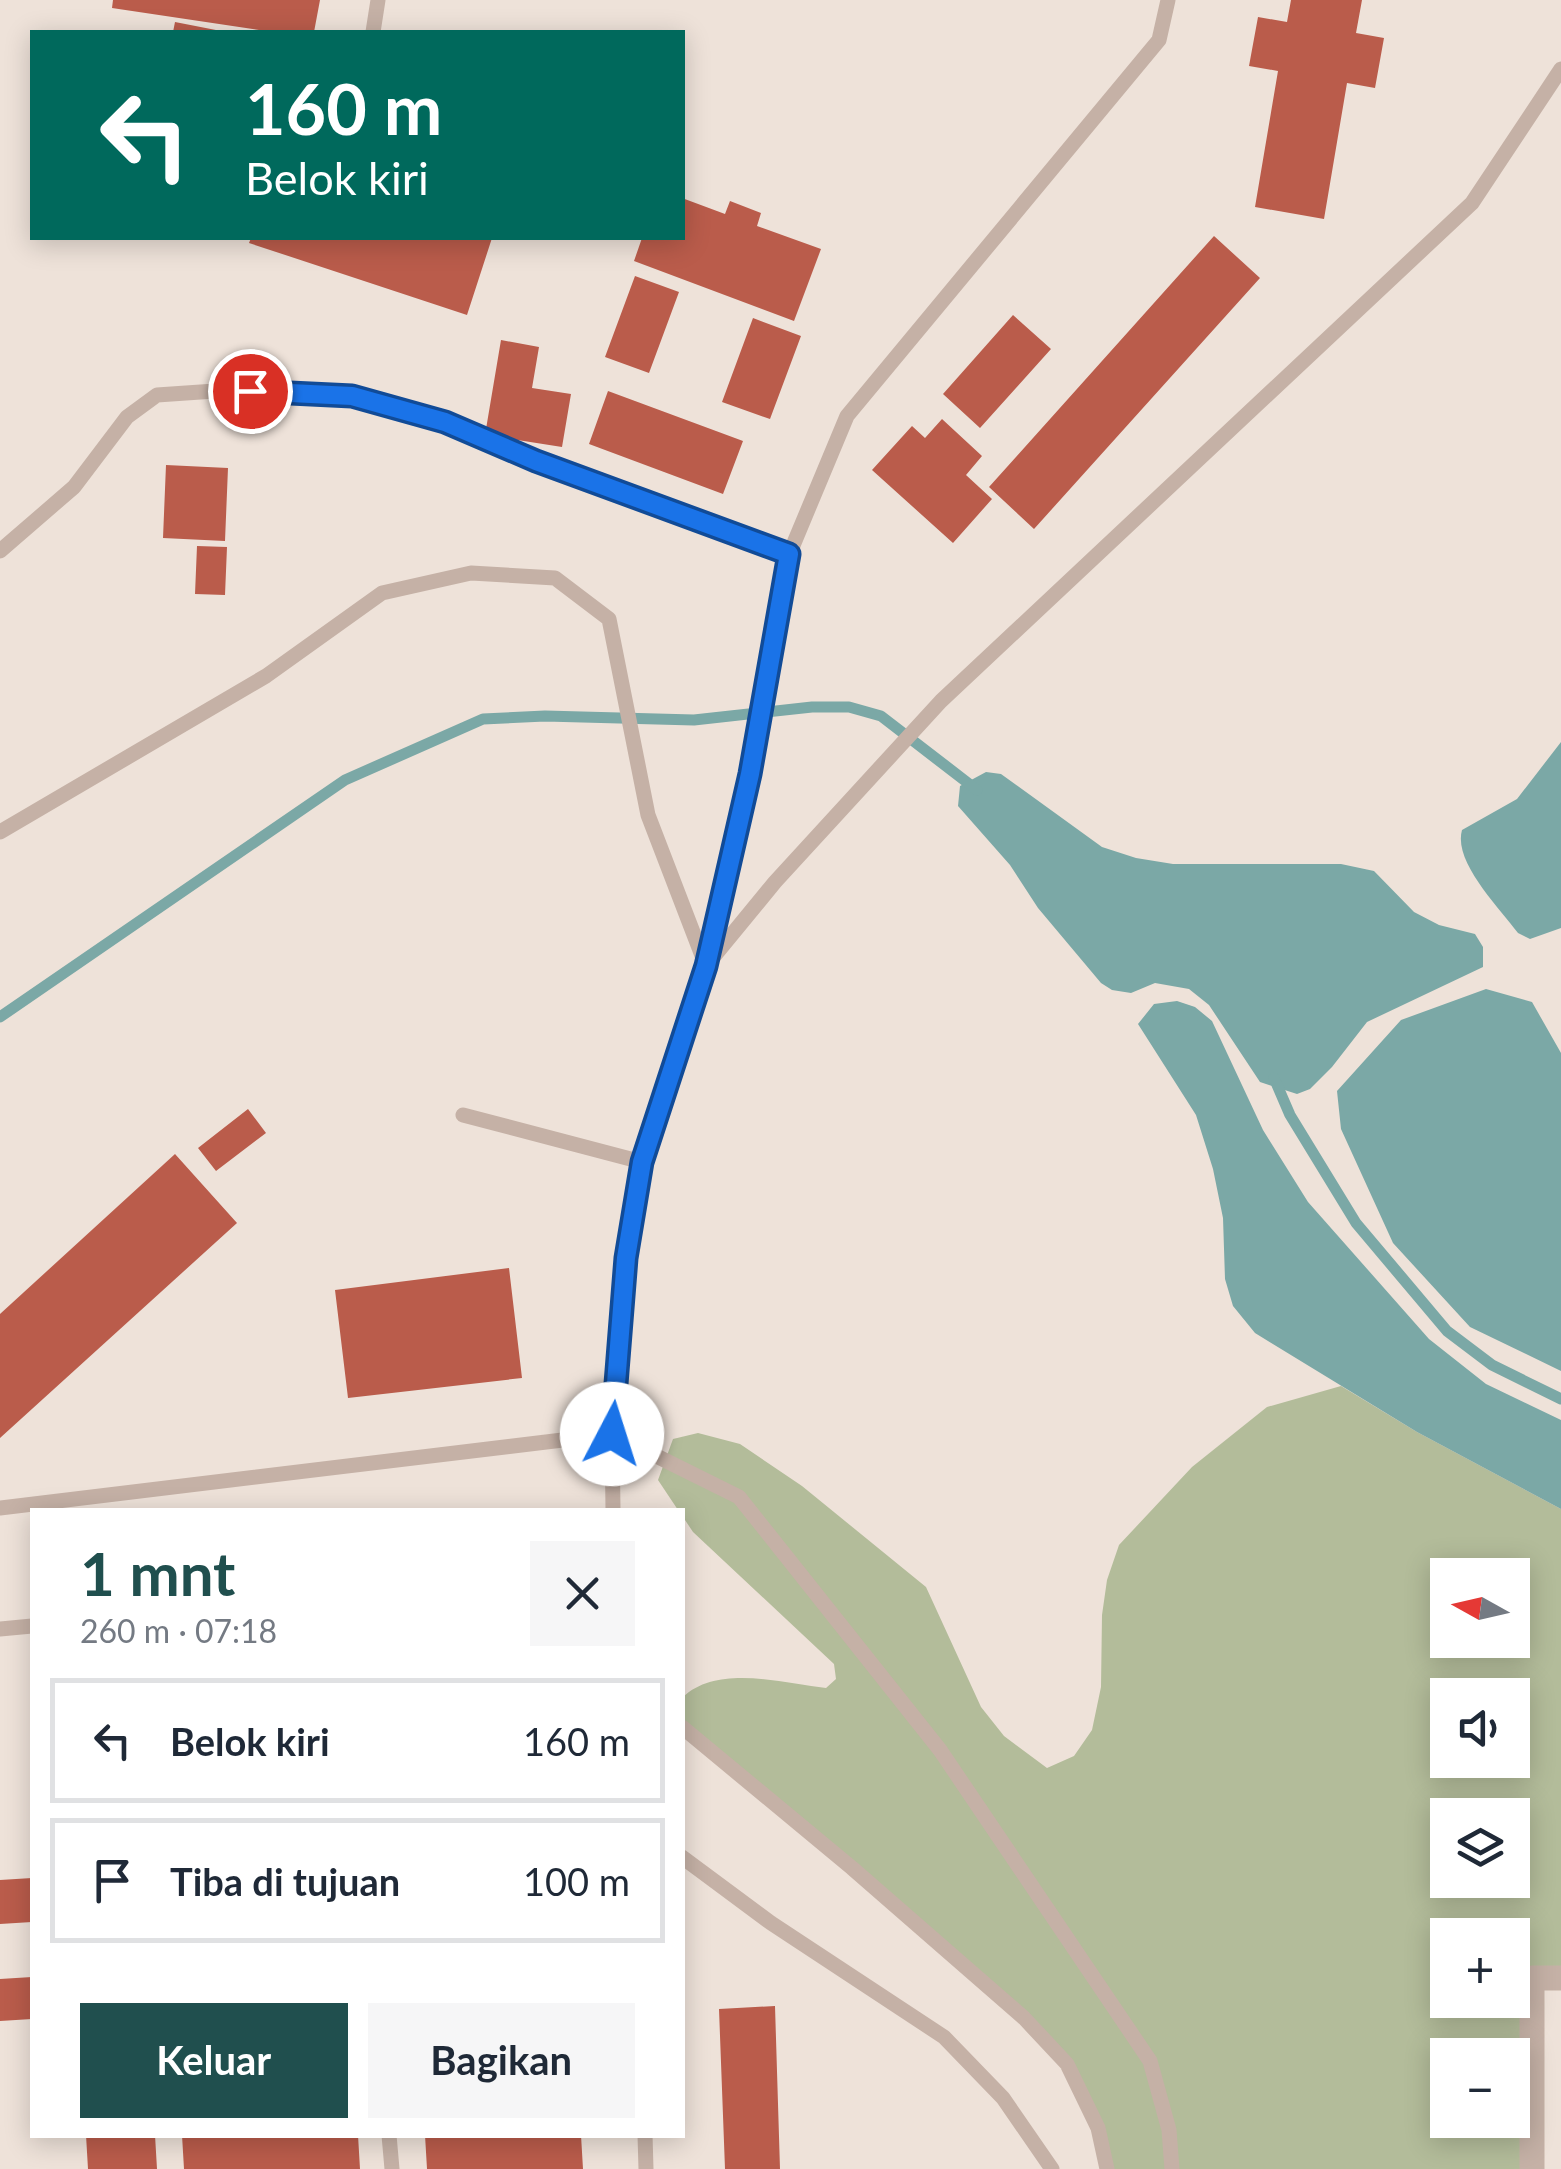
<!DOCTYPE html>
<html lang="id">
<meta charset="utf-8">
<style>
:root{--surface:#fff;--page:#f6f6f7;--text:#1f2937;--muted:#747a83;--line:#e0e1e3;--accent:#204f4e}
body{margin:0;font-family:Lato,sans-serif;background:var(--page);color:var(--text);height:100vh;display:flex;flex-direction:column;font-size:38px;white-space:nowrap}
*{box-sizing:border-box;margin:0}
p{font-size:32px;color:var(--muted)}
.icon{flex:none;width:55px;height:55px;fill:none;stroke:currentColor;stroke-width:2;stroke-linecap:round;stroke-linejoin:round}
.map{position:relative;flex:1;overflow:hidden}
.panel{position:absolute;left:30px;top:1508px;width:655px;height:630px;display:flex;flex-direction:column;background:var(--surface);border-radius:0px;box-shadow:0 5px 25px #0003}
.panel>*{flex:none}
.hud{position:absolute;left:30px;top:30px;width:655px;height:210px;border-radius:0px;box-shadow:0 5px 25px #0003;background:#00695c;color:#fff;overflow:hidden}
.needle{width:65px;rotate:278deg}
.tools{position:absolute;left:1430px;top:1558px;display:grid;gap:20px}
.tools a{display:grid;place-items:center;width:100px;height:100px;border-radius:0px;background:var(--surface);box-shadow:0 5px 25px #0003;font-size:50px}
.pin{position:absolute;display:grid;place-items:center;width:85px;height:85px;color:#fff;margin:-42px;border:5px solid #fff;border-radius:50%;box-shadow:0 2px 10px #0007}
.me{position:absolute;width:110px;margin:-55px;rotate:5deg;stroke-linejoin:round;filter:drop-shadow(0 0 8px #0008)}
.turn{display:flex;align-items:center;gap:35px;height:210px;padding:0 50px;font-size:45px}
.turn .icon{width:130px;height:130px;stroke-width:2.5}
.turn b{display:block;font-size:70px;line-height:85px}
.round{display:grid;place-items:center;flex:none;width:105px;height:105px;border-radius:0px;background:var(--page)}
.overview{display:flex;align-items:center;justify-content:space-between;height:170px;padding:0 50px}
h1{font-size:60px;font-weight:700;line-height:75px;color:var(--accent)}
.primary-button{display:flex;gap:20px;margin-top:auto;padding:20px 50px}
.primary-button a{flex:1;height:115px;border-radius:0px;background:var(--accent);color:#fff;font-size:40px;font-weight:700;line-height:115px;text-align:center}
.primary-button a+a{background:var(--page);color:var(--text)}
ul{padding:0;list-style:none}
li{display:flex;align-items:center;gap:30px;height:125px;margin:0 20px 15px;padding:0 30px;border:5px solid var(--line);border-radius:0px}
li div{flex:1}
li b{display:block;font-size:38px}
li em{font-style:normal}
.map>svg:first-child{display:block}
.green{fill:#b3bc9a;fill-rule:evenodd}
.water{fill:#7ba8a6}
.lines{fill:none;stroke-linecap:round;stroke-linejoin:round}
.stream{stroke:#7ba8a6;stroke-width:11}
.building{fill:#ba5c4b}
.lane{stroke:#c5b1a6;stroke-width:15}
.street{stroke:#c5b1a6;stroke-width:25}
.route-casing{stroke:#114b97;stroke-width:25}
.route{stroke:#1a73e8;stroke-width:18}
</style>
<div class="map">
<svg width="1561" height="2169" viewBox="0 0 1561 2169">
<rect width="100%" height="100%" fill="#eee2d9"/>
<path class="green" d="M 1341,1386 L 1417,1432 L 1561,1509 L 1561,1978 L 1532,1978 L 1532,2169 L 1107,2169 L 1067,2064 L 683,1727 L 683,1697 C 718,1664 782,1683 826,1688 L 836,1679 L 834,1664 L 693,1532 L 683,1517 L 682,1510 L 678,1510 L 658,1480 L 673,1439 L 698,1433 L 740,1444 L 802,1486 L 926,1587 L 981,1707 L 1004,1736 L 1047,1768 L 1074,1756 L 1092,1730 L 1101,1687 L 1102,1615 L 1107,1580 L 1119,1545 L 1192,1467 L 1267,1407 ZM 1448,1575 L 1512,1575 L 1512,1640 L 1448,1640 ZM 1448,1695 L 1512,1695 L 1512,1760 L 1448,1760 ZM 1448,1815 L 1512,1815 L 1512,1880 L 1448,1880 ZM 1448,1935 L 1512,1935 L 1512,2000 L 1448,2000 ZM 1448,2055 L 1512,2055 L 1512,2120 L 1448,2120 Z"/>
<path class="water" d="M 1561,742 L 1561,928 L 1530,939 L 1518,933 C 1499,907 1453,862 1462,830 L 1517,799 Z
M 986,772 L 1001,774 L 1102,847 L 1136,858 L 1173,864 L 1341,864 L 1374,871 L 1414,912 L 1439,925 L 1475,934 L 1483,947 L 1483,967 L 1367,1022 L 1332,1067 L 1310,1089 L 1297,1094 L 1260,1082 L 1209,1005 L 1189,989 L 1155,983 L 1131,993 L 1112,990 L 1101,983 L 1038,908 L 1010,865 L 958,806 L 960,786 Z
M 1486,989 L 1532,1002 L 1561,1053 L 1561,1371 L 1470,1327 L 1393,1243 L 1341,1129 L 1337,1091 L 1401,1020 Z
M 1177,1001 L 1195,1007 L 1212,1021 L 1263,1130 L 1308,1202 L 1429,1339 L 1486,1384 L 1561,1420 L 1561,1509 L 1417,1432 L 1255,1333 L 1233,1306 L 1225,1279 L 1223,1218 L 1213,1169 L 1196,1115 L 1138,1024 L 1154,1004 Z"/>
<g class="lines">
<path class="stream" d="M 0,1017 L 345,780 L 483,719 L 545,716 L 694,720 L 812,707 L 849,707 L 881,716 L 977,790
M 1274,1078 L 1290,1115 L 1356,1223 L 1447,1331 L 1492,1365 L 1561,1399"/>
</g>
<path class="building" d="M 113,0 L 320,0 L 314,32 L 272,32 L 112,8 Z
M 1291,0 L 1362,0 L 1356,33 L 1384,38 L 1375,88 L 1347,83 L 1324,219 L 1255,207 L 1278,71 L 1249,66 L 1258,17 L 1287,22 Z
M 175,22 L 221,31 L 221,32 L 173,32 Z
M 682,198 L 725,214 L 730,201 L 761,213 L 757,226 L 821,249 L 794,321 L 634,261 L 642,238 L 682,238 Z
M 1214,236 L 1260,278 L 1034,529 L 989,487 Z
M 251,238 L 492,238 L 467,315 L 249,243 Z
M 635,276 L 679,292 L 649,373 L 605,357 Z
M 1013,315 L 1051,349 L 980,428 L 943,394 Z
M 753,318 L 801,336 L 770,419 L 722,402 Z
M 501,340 L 539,347 L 532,388 L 571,394 L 562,447 L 485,435 Z
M 608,391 L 743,441 L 723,494 L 589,444 Z
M 942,419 L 982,456 L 966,475 L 992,499 L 953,543 L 872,470 L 912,426 L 925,438 Z
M 166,465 L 228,468 L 225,541 L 163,538 Z
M 197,546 L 227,547 L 225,595 L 195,594 Z
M 248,1109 L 266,1133 L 216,1171 L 198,1148 Z
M 175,1154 L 237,1223 L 0,1438 L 0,1314 Z
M 509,1268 L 522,1378 L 348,1398 L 335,1290 Z
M 32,1878 L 32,1922 L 0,1924 L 0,1880 Z
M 32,1977 L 32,2019 L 0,2021 L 0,1979 Z
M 775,2006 L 780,2169 L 725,2169 L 719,2009 Z
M 86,2135 L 155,2135 L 157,2169 L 88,2169 Z
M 182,2135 L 358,2135 L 360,2169 L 184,2169 Z
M 425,2135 L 581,2135 L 583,2169 L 427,2169 Z"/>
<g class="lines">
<path class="lane" d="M 373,32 L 378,0
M 0,551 L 74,487 L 127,417 L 157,395 L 215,391 L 286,391 L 353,396 L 445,422 L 536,461 L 789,555
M 0,832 L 266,676 L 382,593 L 471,573 L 555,578 L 609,619 L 648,815 L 706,966
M 706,962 L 750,774 L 789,555 L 847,416 L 1159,40 L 1168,0
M 463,1115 L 642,1162
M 0,1508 L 612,1434 L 739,1497 L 940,1750 L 1150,2061 L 1169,2130 L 1172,2169
M 613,1510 L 612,1434 L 626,1259 L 642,1162 L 706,966 L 775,882 L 941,701 L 1472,203 L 1561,69
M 0,1629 L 32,1626
M 682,1727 L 852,1868 L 1024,2018 L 1067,2064 L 1098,2128 L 1107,2169
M 682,1857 L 771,1923 L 944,2037 L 1003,2098 L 1052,2169
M 389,2135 L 392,2169
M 645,2135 L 646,2169"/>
<path class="street" d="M 1532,2169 L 1532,1978 L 1561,1978"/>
</g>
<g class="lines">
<g class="route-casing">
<path id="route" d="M 250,391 L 352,396 L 445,422 L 536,461 L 789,554 L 750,774 L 706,966 L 642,1162 L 626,1258 L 612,1434"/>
</g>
<use href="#route" class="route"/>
</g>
</svg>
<div class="tools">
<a><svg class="needle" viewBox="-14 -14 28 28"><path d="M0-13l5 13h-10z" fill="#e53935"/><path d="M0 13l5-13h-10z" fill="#747a83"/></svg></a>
<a><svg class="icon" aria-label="sound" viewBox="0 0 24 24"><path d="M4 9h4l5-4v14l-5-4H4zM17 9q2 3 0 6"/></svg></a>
<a><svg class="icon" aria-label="layers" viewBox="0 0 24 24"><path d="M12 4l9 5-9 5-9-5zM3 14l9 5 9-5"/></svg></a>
<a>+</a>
<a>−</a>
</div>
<div class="pin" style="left:250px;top:391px;background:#d93025"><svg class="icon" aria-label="arrive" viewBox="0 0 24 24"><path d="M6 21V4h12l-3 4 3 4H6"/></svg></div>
<svg class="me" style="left:612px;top:1434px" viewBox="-20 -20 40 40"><circle r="19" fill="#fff"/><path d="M0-13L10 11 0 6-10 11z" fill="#1a73e8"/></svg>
<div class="hud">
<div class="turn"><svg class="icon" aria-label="left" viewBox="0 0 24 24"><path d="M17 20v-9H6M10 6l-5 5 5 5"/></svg><div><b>160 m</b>Belok kiri</div></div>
</div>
<section class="panel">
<div class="overview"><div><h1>1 mnt</h1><p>260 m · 07:18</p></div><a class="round"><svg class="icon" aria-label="close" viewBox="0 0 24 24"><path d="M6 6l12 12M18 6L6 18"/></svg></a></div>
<ul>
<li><svg class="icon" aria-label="left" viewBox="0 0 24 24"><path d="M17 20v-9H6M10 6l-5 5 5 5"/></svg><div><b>Belok kiri</b></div><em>160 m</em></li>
<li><svg class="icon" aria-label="arrive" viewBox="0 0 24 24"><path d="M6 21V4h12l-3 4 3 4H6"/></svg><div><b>Tiba di tujuan</b></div><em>100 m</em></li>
</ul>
<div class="primary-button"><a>Keluar</a><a>Bagikan</a></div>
</section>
</div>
